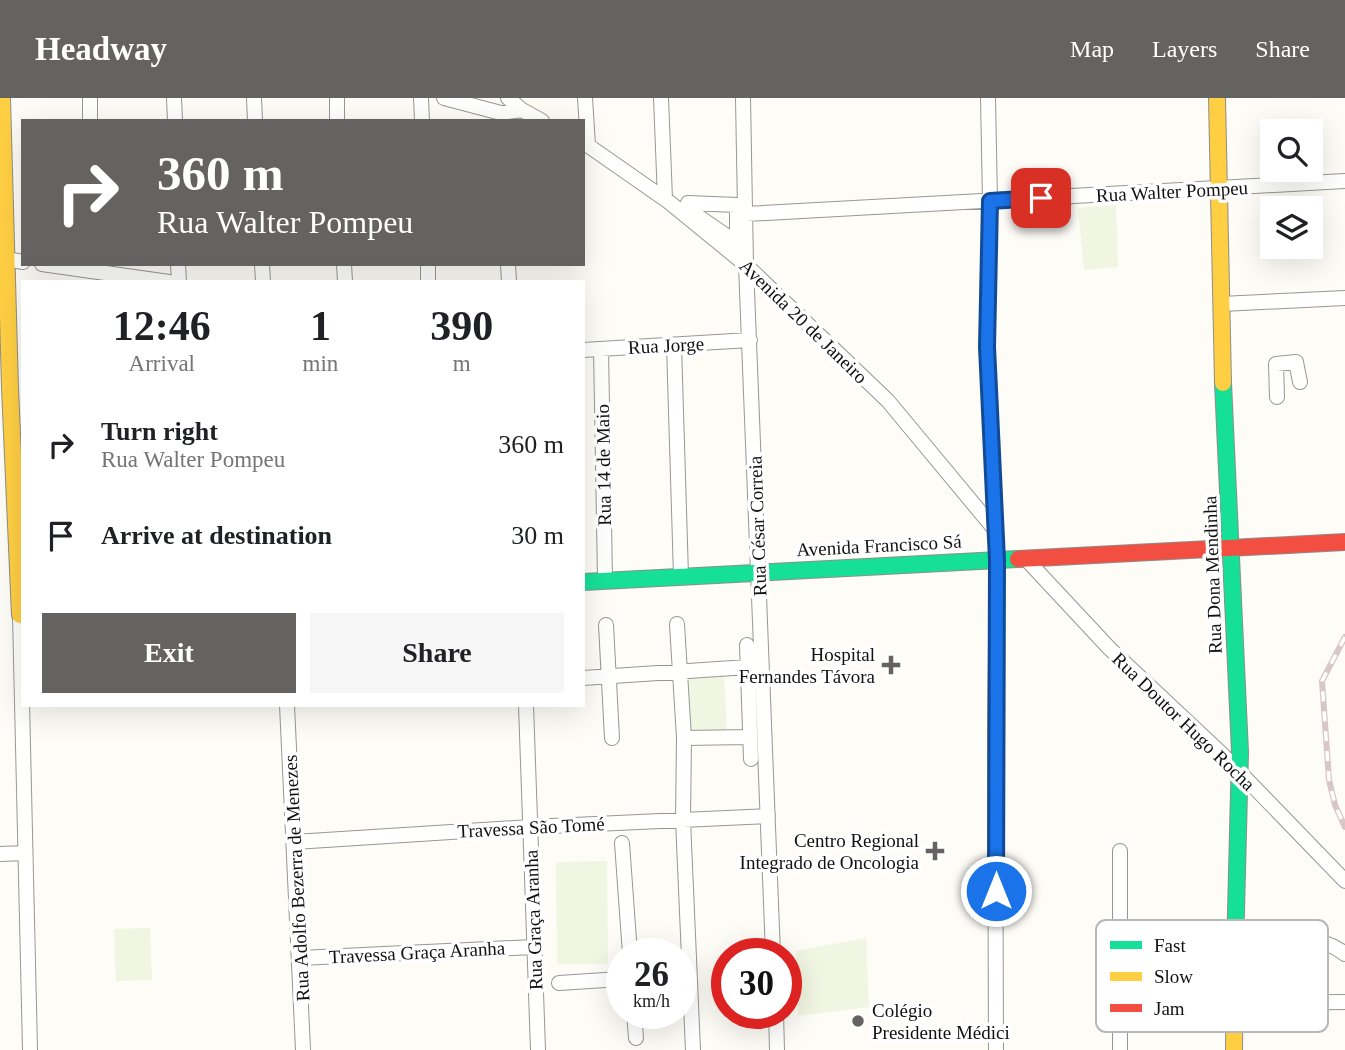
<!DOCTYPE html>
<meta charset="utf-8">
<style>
:root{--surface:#fff;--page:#f6f6f6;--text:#202124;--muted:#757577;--accent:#646362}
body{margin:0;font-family:"Times New Roman",serif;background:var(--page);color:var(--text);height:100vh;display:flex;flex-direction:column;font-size:26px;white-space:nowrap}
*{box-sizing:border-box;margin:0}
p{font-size:23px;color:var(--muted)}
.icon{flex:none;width:38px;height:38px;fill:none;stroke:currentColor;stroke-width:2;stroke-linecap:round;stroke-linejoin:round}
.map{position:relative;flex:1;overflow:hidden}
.side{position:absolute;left:21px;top:182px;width:564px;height:427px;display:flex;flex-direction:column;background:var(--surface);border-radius:0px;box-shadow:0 7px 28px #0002}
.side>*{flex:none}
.hud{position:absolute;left:21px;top:21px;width:564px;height:147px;border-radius:0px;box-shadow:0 7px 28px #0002;background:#646362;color:#fff;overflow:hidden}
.tools{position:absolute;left:1260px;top:21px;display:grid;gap:14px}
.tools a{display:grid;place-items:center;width:63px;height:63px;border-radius:0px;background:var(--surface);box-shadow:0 7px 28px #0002;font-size:35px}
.speed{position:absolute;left:606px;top:840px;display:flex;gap:14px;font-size:35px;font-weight:700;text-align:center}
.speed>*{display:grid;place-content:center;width:91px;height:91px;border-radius:50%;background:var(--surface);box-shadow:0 7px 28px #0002;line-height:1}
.speed small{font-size:18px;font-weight:400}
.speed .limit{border:10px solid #d22;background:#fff;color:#111}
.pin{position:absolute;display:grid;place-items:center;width:60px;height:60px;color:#fff;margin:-30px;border-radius:14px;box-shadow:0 4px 10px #0006}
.me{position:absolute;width:77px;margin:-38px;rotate:0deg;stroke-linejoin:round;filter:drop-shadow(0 0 5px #0008)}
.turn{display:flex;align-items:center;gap:24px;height:147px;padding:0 21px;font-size:32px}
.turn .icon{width:91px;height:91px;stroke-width:2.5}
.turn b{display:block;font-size:49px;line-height:60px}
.eta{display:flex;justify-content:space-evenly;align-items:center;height:119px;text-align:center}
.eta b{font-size:42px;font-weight:700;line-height:49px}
.primary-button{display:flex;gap:14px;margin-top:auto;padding:14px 21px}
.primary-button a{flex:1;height:80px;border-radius:0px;background:var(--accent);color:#fff;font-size:28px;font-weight:700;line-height:80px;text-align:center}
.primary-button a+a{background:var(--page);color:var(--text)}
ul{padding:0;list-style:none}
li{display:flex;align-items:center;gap:21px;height:91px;padding:0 21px}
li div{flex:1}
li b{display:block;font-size:26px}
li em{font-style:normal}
header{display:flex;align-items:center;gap:42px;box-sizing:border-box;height:98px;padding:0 35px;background:var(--accent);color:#fff}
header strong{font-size:33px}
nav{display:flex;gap:38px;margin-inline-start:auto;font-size:24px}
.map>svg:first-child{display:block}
.pitch{fill:#f0f6e1}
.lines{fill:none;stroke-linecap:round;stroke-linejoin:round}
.street-casing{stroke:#979795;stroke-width:16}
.fast-casing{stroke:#8e8d8b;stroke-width:18}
.slow-casing{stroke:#8e8d8b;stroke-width:18}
.jam-casing{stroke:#8e8d8b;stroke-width:18}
.street{stroke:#fffffe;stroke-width:14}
.fast{stroke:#16e098;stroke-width:16}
.slow{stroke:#ffcf43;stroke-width:16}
.jam{stroke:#f24e42;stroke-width:16}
.rail-casing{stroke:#d9c6c7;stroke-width:6}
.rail{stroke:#fff;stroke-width:3.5;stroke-dasharray:10;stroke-linecap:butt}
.route-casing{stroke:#114b97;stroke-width:18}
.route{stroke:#1a73e8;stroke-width:12}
.poi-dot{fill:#646362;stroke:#fff;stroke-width:2.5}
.labels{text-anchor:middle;stroke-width:7;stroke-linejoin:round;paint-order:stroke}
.street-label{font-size:19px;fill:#111;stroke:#fff}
.poi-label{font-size:19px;fill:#111;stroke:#fff;text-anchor:end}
.key{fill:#fff;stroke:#b8b8b8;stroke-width:2}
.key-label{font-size:19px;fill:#111}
</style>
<header>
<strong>Headway</strong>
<nav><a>Map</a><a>Layers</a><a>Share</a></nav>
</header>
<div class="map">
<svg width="1345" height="952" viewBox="0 0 1345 952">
<rect width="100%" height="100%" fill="#fdfcf7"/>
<path class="pitch" d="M 1116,107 L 1118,169 L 1084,172 L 1078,110 Z
M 724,576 L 727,637 L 689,639 L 687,578 Z
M 607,763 L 608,866 L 557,866 L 556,764 Z
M 150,830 L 152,882 L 116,883 L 114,831 Z
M 866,840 L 869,909 L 798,918 L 796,853 Z"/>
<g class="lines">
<g class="street-casing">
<path id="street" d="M 90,0 L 90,23
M 174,0 L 175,23
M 254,0 L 255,23
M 337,0 L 337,23
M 421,0 L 422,23
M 444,0 L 501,15 L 522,12
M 508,0 L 522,12 L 542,23
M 585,0 L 588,47
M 661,0 L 665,101
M 743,0 L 746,167 L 773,856
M 988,0 L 990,103 L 987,249 L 997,462 L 995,639 L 996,952
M 583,44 L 669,104 L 746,167 L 888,303 L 996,433
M 688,105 L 737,107 L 737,145 L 686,110 Z
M 746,116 L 1345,83
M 6,161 L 23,164
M 42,166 L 169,184
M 178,166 L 179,184
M 262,166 L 263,184
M 344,166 L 345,184
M 428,166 L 428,184
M 508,166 L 509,184
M 1221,206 L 1345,200
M 674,247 L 681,478
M 601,251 L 605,482
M 583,252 L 750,242
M 1277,299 L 1276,266 L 1296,264 L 1300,284
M 1025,460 L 1110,551 L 1223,657 L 1345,783
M 20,517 L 30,952
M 677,526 L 684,640 L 683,722 L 693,952
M 606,527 L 612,640
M 747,547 L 751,661
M 583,580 L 748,569
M 287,607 L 303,952
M 526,607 L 538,952
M 684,640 L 750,639
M 294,744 L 530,729 L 768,718
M 622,745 L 630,856
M 1120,753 L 1120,952
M 0,756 L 25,755
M 1236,844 C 1271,842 1316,832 1345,856
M 300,860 L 533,849
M 559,885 L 621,881
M 1235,905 L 1345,904
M 634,915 L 636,940
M 776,915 L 777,952"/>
</g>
<g class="fast-casing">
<path id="fast" d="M 1223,285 L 1240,654 L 1235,854
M 583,484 L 1018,461"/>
</g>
<g class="slow-casing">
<path id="slow" d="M 2,0 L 10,290 L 20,517
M 1217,0 L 1223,285
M 1234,952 L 1235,854"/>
</g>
<g class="jam-casing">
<path id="jam" d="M 1018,461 L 1345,444"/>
</g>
<use href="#street" class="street"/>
<use href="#fast" class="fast"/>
<use href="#slow" class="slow"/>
<use href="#jam" class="jam"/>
<g class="rail-casing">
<path id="rail" d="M 1345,539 L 1322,583 L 1329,682 L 1335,707 L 1345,729"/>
</g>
<use href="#rail" class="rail"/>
</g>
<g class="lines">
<g class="route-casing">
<path id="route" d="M 996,793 L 997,462 L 987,249 L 990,103 L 1041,100"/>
</g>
<use href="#route" class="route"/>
</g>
<g class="poi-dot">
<path d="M887.5 556.5h7v7h7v7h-7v7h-7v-7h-7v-7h7z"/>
<path d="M931.5 742.5h7v7h7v7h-7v7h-7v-7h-7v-7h7z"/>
<circle cx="858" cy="923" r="7"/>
</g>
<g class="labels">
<g class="street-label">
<text transform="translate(1172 93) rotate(-3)" y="7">Rua Walter Pompeu</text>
<text transform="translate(804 223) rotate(44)" y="7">Avenida 20 de Janeiro</text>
<text transform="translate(666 247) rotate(-3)" y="7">Rua Jorge</text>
<text transform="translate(603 367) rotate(-91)" y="7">Rua 14 de Maio</text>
<text transform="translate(757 428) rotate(-92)" y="7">Rua César Correia</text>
<text transform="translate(879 447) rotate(-3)" y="7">Avenida Francisco Sá</text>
<text transform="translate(1212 477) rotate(-92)" y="7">Rua Dona Mendinha</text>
<text transform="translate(1184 623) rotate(44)" y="7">Rua Doutor Hugo Rocha</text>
<text transform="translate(531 729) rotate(-3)" y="7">Travessa São Tomé</text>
<text transform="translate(296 780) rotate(-93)" y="7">Rua Adolfo Bezerra de Menezes</text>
<text transform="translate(533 822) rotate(-92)" y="7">Rua Graça Aranha</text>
<text transform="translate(417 854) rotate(-3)" y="7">Travessa Graça Aranha</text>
</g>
<g class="poi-label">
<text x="875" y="563">Hospital<tspan x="875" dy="22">Fernandes Távora</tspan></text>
<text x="919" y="749">Centro Regional<tspan x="919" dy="22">Integrado de Oncologia</tspan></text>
<text x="872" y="919" text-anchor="start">Colégio<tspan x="872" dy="22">Presidente Médici</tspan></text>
</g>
</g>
<rect x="1096" y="822" width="232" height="112" rx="10" class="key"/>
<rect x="1110" y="843" width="32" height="8" fill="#16e098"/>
<rect x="1110" y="874" width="32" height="9" fill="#ffcf43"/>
<rect x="1110" y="906" width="32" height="8" fill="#f24e42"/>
<g class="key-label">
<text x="1154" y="854">Fast</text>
<text x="1154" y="885">Slow</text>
<text x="1154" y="917">Jam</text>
</g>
</svg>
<div class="tools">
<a><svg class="icon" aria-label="search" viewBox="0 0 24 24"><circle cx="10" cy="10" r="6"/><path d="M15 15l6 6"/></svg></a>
<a><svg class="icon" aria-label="layers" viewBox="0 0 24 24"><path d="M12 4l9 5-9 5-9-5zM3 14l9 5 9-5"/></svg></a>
</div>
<div class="speed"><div>26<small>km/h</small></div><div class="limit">30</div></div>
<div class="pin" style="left:1041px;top:100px;background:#d93025"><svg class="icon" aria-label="arrive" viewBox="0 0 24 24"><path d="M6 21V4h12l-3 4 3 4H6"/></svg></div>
<svg class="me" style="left:996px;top:793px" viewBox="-20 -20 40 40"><circle r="17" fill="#1a73e8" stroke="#fff" stroke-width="3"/><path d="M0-11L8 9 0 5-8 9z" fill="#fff"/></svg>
<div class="hud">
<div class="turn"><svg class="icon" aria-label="right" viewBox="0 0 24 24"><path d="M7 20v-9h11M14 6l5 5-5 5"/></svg><div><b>360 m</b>Rua Walter Pompeu</div></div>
</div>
<section class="side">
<div class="eta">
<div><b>12:46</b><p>Arrival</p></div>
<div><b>1</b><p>min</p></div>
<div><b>390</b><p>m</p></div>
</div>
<ul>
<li><svg class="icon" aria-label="right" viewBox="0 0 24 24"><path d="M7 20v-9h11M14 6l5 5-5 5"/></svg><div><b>Turn right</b><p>Rua Walter Pompeu</p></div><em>360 m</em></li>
<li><svg class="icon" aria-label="arrive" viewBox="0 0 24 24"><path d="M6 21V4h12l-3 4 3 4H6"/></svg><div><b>Arrive at destination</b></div><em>30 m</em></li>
</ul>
<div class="primary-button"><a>Exit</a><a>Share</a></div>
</section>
</div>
